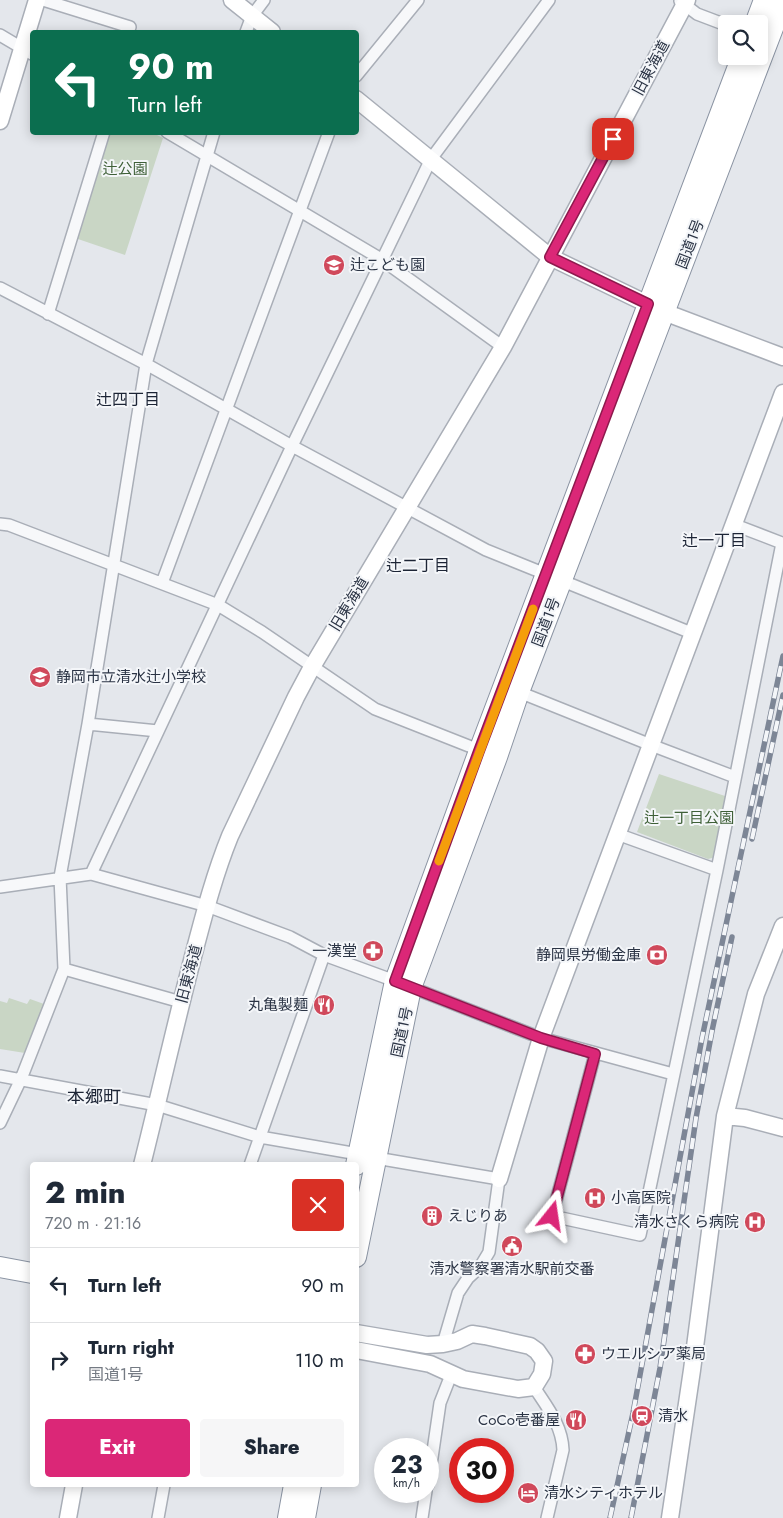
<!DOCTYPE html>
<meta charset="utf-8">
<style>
:root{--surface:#fff;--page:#f6f6f7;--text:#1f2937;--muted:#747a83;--line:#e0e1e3;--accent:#db2777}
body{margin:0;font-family:Jost,"Noto Sans JP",sans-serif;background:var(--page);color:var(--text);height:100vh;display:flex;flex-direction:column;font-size:19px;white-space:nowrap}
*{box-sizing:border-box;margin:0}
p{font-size:16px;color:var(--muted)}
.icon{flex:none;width:28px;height:28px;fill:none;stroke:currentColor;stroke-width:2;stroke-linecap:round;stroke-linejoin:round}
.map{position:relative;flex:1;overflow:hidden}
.drawer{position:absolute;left:30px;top:1162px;width:329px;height:325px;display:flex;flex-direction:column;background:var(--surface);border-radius:5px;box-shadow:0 2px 12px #0003}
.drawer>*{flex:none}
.hud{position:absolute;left:30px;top:30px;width:329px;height:105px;border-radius:5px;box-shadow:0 2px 12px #0003;background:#0b6e4f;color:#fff;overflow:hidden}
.controls{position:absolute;left:718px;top:15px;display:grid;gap:10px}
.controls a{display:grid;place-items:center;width:50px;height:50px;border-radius:5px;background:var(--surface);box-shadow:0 2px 12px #0003;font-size:25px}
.speed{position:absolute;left:374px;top:1438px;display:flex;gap:10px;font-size:25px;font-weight:700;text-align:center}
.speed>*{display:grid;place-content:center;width:65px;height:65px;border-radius:50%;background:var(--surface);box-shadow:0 2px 12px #0003;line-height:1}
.speed small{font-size:12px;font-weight:400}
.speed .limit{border:8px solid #d22;background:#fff;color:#111}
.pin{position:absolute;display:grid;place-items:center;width:42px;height:42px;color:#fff;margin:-21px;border-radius:10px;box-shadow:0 2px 8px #0006}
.me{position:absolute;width:55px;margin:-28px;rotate:15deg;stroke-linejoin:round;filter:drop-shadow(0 0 4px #0008)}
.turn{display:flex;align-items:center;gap:18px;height:105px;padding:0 15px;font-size:22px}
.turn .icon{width:65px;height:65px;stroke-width:2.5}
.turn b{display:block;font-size:35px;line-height:42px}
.round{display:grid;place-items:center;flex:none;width:52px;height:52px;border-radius:5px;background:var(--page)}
.summary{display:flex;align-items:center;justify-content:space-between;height:85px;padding:0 15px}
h1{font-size:30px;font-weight:800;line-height:38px}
.button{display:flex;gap:10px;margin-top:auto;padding:10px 15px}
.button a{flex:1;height:58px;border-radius:5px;background:var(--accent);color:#fff;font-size:20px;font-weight:800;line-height:58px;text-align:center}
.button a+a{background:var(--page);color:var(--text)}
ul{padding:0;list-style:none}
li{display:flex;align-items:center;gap:15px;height:75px;padding:0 15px;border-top:1px solid var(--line)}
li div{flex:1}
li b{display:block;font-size:19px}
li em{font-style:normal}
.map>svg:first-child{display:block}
.green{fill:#c9d6c5}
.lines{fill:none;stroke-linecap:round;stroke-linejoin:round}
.street-casing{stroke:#a9aeb7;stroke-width:14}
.secondary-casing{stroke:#a9aeb7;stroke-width:19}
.highway-casing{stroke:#8b94a3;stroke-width:22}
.street{stroke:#f7f8fa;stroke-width:11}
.secondary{stroke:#fff;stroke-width:16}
.highway{stroke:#fff;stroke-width:20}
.rail-casing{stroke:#7d8696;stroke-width:5.5}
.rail{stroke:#f4f6f9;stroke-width:4;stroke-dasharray:11;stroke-linecap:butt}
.route-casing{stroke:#8e194d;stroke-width:12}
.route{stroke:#db2777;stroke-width:9}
.slow{stroke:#f59e0b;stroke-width:9}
.labels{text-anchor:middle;stroke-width:4;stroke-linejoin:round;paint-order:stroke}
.street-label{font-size:15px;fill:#2b3445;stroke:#f4f6f9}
.park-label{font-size:15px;fill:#3f6038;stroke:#f4f6f9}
.poi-label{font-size:15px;fill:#2b3445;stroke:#f4f6f9;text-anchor:start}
.neighbourhood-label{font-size:16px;fill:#1d2536;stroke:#f4f6f9}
.quarter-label{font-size:18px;fill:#1d2536;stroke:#f4f6f9}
</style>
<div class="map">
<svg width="783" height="1518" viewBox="0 0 783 1518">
<rect width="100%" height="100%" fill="#e4e7ec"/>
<path class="green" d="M 108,133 L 153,133 L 163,138 L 125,255 L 75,238 Z
M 659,774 L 728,797 L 716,857 L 708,859 L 637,832 Z
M 9,998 L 27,1004 L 30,999 L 44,1004 L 25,1053 L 0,1049 L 0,1001 L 7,1003 Z"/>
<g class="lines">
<g class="street-casing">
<path id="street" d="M 43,0 L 130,27 L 128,32
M 680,1 L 697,14 L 726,25
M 246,32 L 252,16 L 264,0
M 0,35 L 32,54
M 356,76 L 418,0
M 167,132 L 381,259 L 503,347
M 0,288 L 146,364 L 292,446 L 486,550 L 694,634
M 48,314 L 104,132
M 0,524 L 9,525 L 218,605 L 262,632 L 375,709 L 484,752
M 162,583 L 329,132
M 519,692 L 651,745 L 735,777
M 88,724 L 158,731
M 617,834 L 717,870
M 91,874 L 292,446 L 431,159 L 549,0
M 0,887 L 91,874 L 207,906 L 290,937 L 324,955 L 395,981 L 541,1038 L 673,1074
M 64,969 L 181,1002
M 595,1054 L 552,1216 L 640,1235 L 717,870 L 782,543 L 735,525
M 0,1076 L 157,1105 L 260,1137 L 358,1154
M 0,1123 L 21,1079 L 64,969 L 60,877 L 88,724 L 142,389 L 146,364 L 214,132
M 376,1158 L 499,1179 L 489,1252 L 480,1267 L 468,1278 L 458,1293 L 443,1344
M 250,1165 L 324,955
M 534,1387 C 547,1407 562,1425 563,1450 L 547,1518
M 428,1485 L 440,1403 L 451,1375
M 158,1518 L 164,1485
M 422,1518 L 426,1491"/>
</g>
<g class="secondary-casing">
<path id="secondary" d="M 232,0 L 272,32
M 356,99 L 550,257 L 664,312 L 783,357
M 0,121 L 37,0
M 725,1116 L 745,1118 L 783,1128
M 142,1165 C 160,1093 176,1021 195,949 C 205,911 215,873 230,836 L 296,697 L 312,667 L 503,347 L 687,0
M 499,1179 L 541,1038 L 783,393
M 356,1333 L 427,1345 L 443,1344 L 457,1341 L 472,1334 L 485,1336 L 530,1346 L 537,1351 L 544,1361 L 542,1374 L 534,1387 L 518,1389 L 463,1379 L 430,1364 L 356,1350
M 68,1518 L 74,1485
M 670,1518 L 692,1370 L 725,1116 L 756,994 L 783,926"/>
</g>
<g class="highway-casing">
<path id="highway" d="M 755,24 L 764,0
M 356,1165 L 395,981 L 479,751 L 742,56
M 356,1257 L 411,988 L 497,757 L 519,692 L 783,2
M 0,1267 L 32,1273
M 288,1518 L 294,1485
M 305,1518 L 311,1485"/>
</g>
<use href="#street" class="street"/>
<use href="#secondary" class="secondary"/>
<use href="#highway" class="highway"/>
<g class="rail-casing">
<path id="rail" d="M 752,839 L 783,695
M 610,1518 L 633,1413 L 702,1038 L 783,656
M 631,1518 L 660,1368 L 696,1118 L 712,1031 L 732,937"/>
</g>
<use href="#rail" class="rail"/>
</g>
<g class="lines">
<g class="route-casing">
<path id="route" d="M 552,1216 L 595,1054 L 541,1038 L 395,981 L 479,751 L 648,304 L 550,257 L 613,139"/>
</g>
<use href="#route" class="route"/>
<path class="slow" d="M 439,861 L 533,609"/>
</g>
<defs>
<g id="school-disc" transform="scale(1.125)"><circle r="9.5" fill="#d0495b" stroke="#f4f6f9"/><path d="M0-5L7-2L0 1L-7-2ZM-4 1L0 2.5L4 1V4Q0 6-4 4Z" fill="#fff"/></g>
<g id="pharmacy-disc" transform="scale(1.125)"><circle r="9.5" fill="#d0495b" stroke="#f4f6f9"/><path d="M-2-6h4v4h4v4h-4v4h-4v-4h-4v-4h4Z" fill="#fff"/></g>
<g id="bank-disc" transform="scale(1.125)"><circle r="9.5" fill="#d0495b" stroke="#f4f6f9"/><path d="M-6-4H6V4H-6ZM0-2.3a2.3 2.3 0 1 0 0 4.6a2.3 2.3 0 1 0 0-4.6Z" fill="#fff"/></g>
<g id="restaurant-disc" transform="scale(1.125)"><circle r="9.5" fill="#d0495b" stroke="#f4f6f9"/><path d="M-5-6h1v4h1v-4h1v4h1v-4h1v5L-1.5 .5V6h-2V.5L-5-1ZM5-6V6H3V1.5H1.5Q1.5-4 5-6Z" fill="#fff"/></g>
<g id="hospital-disc" transform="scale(1.125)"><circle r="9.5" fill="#d0495b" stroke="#f4f6f9"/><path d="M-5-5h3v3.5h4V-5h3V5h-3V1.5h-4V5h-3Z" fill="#fff"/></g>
<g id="building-disc" transform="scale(1.125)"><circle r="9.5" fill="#d0495b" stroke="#f4f6f9"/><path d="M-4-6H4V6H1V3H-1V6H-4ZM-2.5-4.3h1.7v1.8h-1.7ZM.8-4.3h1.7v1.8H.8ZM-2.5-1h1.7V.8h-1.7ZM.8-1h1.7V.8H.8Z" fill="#fff"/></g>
<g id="civic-disc" transform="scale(1.125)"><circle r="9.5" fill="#d0495b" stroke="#f4f6f9"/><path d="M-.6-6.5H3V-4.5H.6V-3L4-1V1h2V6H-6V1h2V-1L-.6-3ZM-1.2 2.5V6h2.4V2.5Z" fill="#fff"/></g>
<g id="station-disc" transform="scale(1.125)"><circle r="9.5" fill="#d0495b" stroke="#f4f6f9"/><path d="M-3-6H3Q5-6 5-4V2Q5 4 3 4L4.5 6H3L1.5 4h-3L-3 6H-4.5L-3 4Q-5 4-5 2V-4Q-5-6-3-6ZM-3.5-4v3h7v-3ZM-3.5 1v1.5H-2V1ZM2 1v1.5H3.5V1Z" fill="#fff"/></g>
<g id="hotel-disc" transform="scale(1.125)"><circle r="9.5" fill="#d0495b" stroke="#f4f6f9"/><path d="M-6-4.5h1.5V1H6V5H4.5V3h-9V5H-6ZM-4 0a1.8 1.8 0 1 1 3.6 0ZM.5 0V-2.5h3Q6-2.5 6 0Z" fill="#fff"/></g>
</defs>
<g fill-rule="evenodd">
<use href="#school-disc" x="334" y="265"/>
<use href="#school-disc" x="40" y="677"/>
<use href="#pharmacy-disc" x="373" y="951"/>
<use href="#bank-disc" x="657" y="955"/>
<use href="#restaurant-disc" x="324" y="1005"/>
<use href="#hospital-disc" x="595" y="1198"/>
<use href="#building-disc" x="432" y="1216"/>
<use href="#hospital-disc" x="755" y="1222"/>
<use href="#civic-disc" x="512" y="1246"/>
<use href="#pharmacy-disc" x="585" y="1354"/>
<use href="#station-disc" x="642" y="1416"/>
<use href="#restaurant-disc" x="576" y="1420"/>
<use href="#hotel-disc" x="528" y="1493"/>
</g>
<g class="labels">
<g class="street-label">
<text transform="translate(651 68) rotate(-62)" y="5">旧東海道</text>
<text transform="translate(690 244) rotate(-69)" y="5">国道1号</text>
<text transform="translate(349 604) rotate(-59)" y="5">旧東海道</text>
<text transform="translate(546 622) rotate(-69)" y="5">国道1号</text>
<text transform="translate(189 974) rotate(-75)" y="5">旧東海道</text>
<text transform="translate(402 1032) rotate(-78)" y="5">国道1号</text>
</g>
<g class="park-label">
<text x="125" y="174">辻公園</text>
<text x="689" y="823">辻一丁目公園</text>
</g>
<g class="poi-label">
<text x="350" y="270">辻こども園</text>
<text x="56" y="682">静岡市立清水辻小学校</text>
<text x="357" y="956" text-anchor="end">一漢堂</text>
<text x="641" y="960" text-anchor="end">静岡県労働金庫</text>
<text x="308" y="1010" text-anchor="end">丸亀製麺</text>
<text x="611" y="1203">小高医院</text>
<text x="448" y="1221">えじりあ</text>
<text x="739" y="1227" text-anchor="end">清水さくら病院</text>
<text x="512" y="1274" text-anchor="middle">清水警察署清水駅前交番</text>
<text x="601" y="1359">ウエルシア薬局</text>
<text x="658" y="1421">清水</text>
<text x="560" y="1425" text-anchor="end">CoCo壱番屋</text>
<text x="544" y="1498">清水シティホテル</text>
</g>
<g class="neighbourhood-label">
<text x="128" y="405">辻四丁目</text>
<text x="714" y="546">辻一丁目</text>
<text x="418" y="571">辻二丁目</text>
</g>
<g class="quarter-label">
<text x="94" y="1103">本郷町</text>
</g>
</g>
</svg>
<div class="controls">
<a><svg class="icon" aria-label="search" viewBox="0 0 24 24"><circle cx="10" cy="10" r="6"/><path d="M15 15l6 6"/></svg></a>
</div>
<div class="speed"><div>23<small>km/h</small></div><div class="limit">30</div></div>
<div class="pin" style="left:613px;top:139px;background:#d93025"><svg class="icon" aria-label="arrive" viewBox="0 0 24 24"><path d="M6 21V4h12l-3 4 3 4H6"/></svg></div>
<svg class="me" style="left:552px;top:1216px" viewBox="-20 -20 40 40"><path d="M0-17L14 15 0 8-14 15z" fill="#db2777" stroke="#fff" stroke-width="4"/></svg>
<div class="hud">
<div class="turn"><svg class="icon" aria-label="left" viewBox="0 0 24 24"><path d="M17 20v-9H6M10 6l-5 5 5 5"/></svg><div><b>90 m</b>Turn left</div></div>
</div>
<section class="drawer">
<div class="summary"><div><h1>2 min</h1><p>720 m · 21:16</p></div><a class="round" style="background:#d93025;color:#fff"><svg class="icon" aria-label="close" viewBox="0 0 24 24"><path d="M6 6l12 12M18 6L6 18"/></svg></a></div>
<ul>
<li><svg class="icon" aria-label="left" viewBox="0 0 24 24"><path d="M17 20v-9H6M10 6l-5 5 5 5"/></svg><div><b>Turn left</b></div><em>90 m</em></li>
<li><svg class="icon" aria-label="right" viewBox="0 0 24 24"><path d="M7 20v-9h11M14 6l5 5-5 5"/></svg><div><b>Turn right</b><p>国道1号</p></div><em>110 m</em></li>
</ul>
<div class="button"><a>Exit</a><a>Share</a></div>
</section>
</div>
